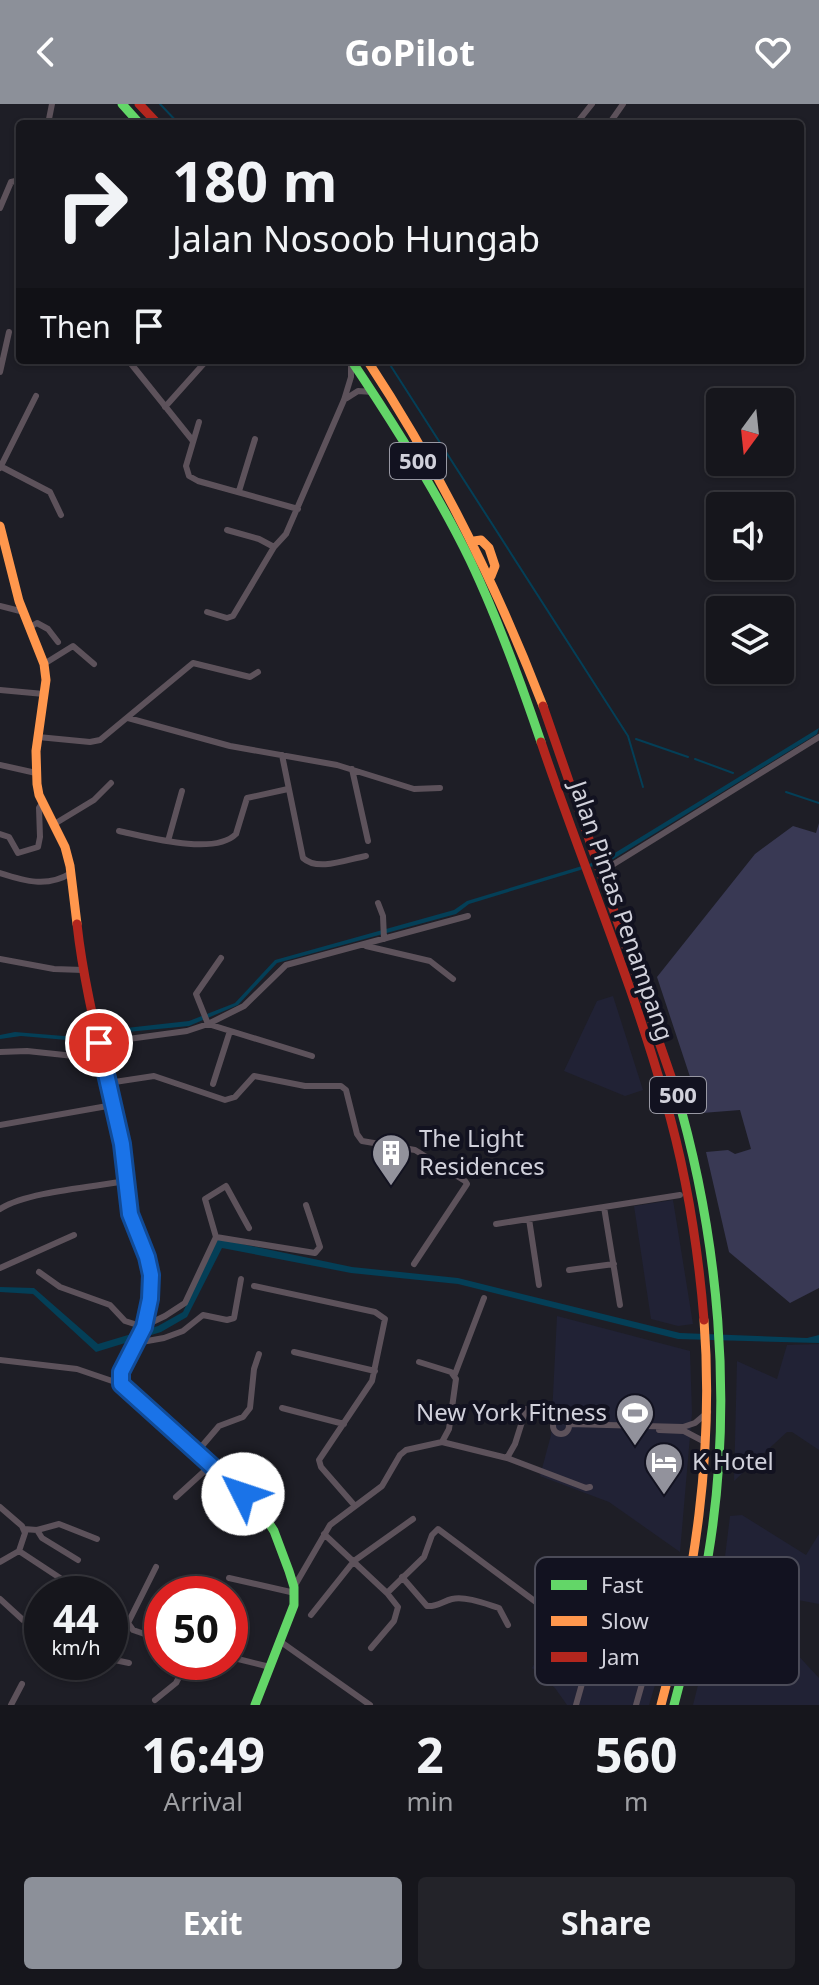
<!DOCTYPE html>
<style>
:root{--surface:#16161c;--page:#232329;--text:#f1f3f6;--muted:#9e9fa3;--line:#35353b;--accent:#8c9099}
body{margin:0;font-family:"Noto Sans",sans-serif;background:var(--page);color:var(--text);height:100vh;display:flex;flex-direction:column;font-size:30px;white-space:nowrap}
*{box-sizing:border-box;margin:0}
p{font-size:26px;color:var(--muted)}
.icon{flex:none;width:44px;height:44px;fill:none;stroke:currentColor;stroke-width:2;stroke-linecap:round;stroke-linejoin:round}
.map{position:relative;height:1601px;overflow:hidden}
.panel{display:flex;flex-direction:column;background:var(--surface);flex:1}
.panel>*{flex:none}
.top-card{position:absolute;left:16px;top:16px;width:788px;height:244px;border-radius:8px;box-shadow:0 2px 6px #0004,0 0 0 2px var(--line);background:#16161c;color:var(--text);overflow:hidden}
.needle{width:52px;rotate:195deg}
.buttons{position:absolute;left:706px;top:284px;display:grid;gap:16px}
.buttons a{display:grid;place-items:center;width:88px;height:88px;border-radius:8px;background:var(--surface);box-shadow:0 2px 6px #0004,0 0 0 2px var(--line);font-size:40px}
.speed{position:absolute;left:24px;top:1472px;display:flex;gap:16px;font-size:40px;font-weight:700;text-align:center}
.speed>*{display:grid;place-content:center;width:104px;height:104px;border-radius:50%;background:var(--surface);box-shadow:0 2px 6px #0004,0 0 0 2px var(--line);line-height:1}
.speed small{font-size:20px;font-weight:400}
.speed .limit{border:12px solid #d22;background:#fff;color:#111}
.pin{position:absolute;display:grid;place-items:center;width:68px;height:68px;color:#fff;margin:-34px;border:4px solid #fff;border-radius:50%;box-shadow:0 2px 8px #0007}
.me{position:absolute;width:88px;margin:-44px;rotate:311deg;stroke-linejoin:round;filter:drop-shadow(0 0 6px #0008)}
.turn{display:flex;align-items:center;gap:28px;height:168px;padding:0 24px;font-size:36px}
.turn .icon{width:104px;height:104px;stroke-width:2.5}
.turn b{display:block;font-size:56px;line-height:68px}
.then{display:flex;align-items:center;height:76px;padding:0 24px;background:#0003;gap:16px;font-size:30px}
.eta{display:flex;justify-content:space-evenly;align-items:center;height:136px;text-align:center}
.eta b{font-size:48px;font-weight:700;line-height:56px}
.action{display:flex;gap:16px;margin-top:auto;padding:16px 24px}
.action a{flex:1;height:92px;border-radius:8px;background:var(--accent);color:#fff;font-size:32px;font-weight:700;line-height:92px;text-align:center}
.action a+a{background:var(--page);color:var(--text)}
header{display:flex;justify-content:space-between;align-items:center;height:104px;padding:0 24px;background:var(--accent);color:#fff;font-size:36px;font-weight:700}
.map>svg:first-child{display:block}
.built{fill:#212235}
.green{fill:#393954}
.water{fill:#043f57}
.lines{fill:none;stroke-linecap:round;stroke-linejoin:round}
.stream{stroke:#043f57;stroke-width:2}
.street{stroke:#5d525b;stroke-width:6}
.fast{stroke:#63d668;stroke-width:9}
.slow{stroke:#ff974d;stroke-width:9}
.jam{stroke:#b3261e;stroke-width:9}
.route-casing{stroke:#114b97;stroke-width:20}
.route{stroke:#1a73e8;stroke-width:14}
.labels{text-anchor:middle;stroke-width:8;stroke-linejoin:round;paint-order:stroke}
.shield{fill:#121220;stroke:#9898a3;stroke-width:2}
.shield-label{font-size:22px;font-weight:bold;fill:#d1d1db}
.street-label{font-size:24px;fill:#d1d1db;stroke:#121220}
.poi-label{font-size:24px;fill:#d1d1db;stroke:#121220;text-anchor:start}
.key{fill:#121220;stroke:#4b4b58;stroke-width:2}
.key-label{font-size:22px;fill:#d1d1db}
</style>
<header><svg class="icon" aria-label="back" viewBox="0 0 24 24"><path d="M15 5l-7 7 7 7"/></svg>GoPilot<svg class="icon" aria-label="heart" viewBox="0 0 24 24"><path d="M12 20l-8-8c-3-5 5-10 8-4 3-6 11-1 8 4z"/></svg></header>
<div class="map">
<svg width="819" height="1601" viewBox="0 0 819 1601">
<rect width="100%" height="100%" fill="#1e1e26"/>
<path class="built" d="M 613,892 L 643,986 L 625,992 L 564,967 L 597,897 Z
M 673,1096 L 693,1220 L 678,1222 L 651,1215 L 634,1102 Z
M 557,1212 L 690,1247 L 692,1309 L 680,1448 L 609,1398 L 540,1372 L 551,1331 Z
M 819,1240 L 819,1346 L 792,1328 L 787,1328 L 734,1377 L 737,1257 L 777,1275 L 787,1241 Z
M 742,1411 L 806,1451 L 819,1430 L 819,1500 L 782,1493 L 767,1518 L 819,1574 L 819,1601 L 693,1601 L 720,1493 L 730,1412 Z
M 554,1524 L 595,1536 L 606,1530 L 665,1548 L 649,1601 L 567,1601 L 555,1584 L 532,1564 Z"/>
<path class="green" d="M 819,719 L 819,1184 L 790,1199 L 729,1148 L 706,1048 L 728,1046 L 735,1050 L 751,1045 L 740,1006 L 702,1009 L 657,873 L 755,750 L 793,722 L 816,729 Z"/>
<path class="water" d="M 819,624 L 817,630 L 610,757 L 469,800 L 456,810 L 277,859 L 238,901 L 189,922 L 117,929 L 90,938 L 21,932 L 0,935 L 0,931 L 15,928 L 88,934 L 117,925 L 189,917 L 235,899 L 275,856 L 454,806 L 467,797 L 605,755 Z
M 218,1135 L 352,1163 L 458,1174 L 680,1229 L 807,1234 L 819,1231 L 819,1239 L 678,1235 L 458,1180 L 351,1169 L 222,1144 L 187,1213 L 161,1228 L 96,1248 L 33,1190 L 0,1188 L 0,1183 L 34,1184 L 98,1240 L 158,1222 L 183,1208 Z"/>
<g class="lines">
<path class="stream" d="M 160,0 L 179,20
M 387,256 L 628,632 L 643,683
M 636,635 L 688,653
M 695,655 L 733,669
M 786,688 L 819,699"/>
<path class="street" d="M 48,20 L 52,0
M 576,20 L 592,0
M 609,20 L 623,0
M 0,104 L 11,78 L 20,76
M 128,256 L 193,337
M 0,268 L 9,228
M 347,294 L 358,287 L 373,288
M 165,303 L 207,256
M 199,318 L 186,362 L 189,372 L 198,377 L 298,405
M 0,362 L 50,388 L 61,411
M 0,364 L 36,292
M 239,387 L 255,335
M 227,426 L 259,435 L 274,443
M 0,502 L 24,508
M 207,508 L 227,514 L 233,512 L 274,443 L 286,430 L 344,296 L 351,273 L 351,260
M 30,523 L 37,519 L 48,525 L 58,538
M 44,560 L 73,542 L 94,560
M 0,586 L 44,590
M 128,614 L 230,642 L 337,661 L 414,685 L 440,684
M 38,633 L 90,638 L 100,636 L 193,559 L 250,573 L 258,568
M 282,651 L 303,754 C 318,768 348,755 366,752
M 0,661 L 36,669
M 352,665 L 368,737
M 56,719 L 94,696 L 111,679
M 119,727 C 147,733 214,752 236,730 L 247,694 L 288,685
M 0,730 L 9,733 L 18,749 L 38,743 L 40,733 L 39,704 L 43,698
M 168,737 L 182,687
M 601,768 L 819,633
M 0,769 C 25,777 47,784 71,769
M 378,799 L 383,812 L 384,835
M 366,842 L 430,857 L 453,875
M 221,854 L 196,890 L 208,920 L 312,952
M 0,855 L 54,865 L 83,866
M 99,942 L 121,936 L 187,927 L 208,920 L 244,902 L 286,861 L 468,812
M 0,948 L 27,947 L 102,955
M 108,979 L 154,972 L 225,996 L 235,993 L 254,972 L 305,982 L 341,982 L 346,986 L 357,1030 L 362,1037 L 415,1046 L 465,1077 L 467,1080 L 414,1160
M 213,980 L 230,927
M 0,1021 L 113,1001
M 604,1103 L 620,1201
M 0,1105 C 26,1088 93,1083 126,1077
M 529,1115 L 539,1181
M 496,1120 L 680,1091
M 216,1133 L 315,1149 L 320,1143 L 306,1101
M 0,1164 L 74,1131
M 569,1166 L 614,1160
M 39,1168 L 60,1183 L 110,1201 L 125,1217 L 144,1223
M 254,1182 L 375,1208 L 385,1215 L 372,1277 L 319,1356 L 321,1363 L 355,1402
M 144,1222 L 165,1212 L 185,1199 L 216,1133 L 205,1095 L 226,1082 L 249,1124
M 136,1239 L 164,1234 L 183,1227 L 203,1211 L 227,1216 L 234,1214 L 241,1175
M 294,1248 L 375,1267
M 0,1256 L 77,1265 L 121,1280
M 419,1258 L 451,1268 L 456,1275 L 449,1325 L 442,1338
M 455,1270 L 484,1194
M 282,1304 L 344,1320
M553 1322a8 8 0 1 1 16 0a8 8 0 1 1-16 0Z
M 569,1320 L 683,1323 L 695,1319 L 708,1308
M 659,1326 L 684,1327 L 705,1338
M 196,1349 L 219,1322 L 243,1313 L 250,1304 L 254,1265 L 259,1250
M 507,1354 L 515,1340 L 526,1305
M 176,1393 L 210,1362
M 0,1403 L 22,1422 L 25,1429 L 19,1447 L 0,1458
M 24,1425 L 37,1426 L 59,1420 L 97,1435
M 37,1426 L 42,1434 L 78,1456
M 324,1430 L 387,1489 L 398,1503 L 394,1517 L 371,1544
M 19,1447 L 60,1474
M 156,1463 L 128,1519 L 133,1526 L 162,1536
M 402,1473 L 427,1502 C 437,1503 443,1497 452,1495 C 466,1492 486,1500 499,1504 L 508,1521
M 229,1474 L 295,1489
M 294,1483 L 330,1421 L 382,1382 L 400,1351 L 406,1346 L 442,1338 L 507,1354 L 586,1384 L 590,1383
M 387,1489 L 424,1453 L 432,1431 L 438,1425 L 548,1507
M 0,1495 L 23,1516 L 42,1522
M 311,1511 L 354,1457 L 413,1415
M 281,1538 L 370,1601
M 230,1553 L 270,1563
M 110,1555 L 129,1559
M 155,1596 L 176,1579 L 187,1558
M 11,1601 L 22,1580
M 576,1601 L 594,1537 L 612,1531 L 664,1543 L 677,1534
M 636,1601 L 653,1541"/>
<path class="fast" d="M 122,0 L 140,20
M 351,256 C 394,320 436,386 470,456 C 498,515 520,576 541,638
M 131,1248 L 121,1268 L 121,1280 L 265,1413 L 274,1427 L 289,1467 L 294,1483 L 294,1501 L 255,1601
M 674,1601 C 687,1552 699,1503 708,1453 C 734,1299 719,1133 675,984"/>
<path class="slow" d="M 367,256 C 439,365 496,480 543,602
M 0,422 L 19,497 L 44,560 L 46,576 L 36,647 L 37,680 L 39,691 L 65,743 L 70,762 L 77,820
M 474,437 L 481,436 L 489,444 L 495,462 L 491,472
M 661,1601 C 695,1474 714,1348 704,1216"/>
<path class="jam" d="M 139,0 L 158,20
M 543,602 L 675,984
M 541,638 C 581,757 631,874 665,995 C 686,1067 698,1142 704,1216
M 77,820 C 85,893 106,964 121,1036 C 126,1060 125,1085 130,1109 C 135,1130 150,1149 151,1172 C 153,1200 143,1224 131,1248"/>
</g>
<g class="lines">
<g class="route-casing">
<path id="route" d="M 99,939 L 122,1040 L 130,1110 L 147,1153 L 151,1171 L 150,1195 L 144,1223 L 121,1268 L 121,1280 L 243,1390"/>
</g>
<use href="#route" class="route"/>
</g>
<defs>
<g id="building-pin" transform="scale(2)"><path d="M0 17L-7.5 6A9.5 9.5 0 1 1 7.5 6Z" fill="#92929c" stroke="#121220"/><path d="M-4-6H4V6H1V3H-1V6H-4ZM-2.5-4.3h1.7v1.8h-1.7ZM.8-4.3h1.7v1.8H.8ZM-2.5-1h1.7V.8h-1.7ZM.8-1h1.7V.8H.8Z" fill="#fff"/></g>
<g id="stadium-pin" transform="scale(2)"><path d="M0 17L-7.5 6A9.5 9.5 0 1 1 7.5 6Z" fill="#92929c" stroke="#121220"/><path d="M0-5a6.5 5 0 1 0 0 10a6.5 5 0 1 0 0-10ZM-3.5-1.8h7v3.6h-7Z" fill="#fff"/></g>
<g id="hotel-pin" transform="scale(2)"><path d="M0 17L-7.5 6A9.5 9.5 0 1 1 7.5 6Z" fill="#92929c" stroke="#121220"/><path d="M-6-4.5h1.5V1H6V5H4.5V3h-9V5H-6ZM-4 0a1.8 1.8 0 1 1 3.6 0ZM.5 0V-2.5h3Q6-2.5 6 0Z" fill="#fff"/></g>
</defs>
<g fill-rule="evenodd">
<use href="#building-pin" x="391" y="1049"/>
<use href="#stadium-pin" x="635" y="1309"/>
<use href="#hotel-pin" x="664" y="1358"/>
</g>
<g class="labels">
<g class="shield">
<rect x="390" y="339" width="56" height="36" rx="6"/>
<rect x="650" y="973" width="56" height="36" rx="6"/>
</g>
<g class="shield-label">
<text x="418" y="365">500</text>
<text x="678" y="999">500</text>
</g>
<g class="street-label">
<text transform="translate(621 807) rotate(71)" y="8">Jalan Pintas Penampang</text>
</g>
<g class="poi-label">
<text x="419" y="1043">The Light<tspan x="419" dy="28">Residences</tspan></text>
<text x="607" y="1317" text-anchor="end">New York Fitness</text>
<text x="692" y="1366">K Hotel</text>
</g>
</g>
<rect x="535" y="1453" width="264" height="128" rx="12" class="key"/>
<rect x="551" y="1476" width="36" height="10" fill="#63d668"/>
<rect x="551" y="1512" width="36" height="10" fill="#ff974d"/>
<rect x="551" y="1548" width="36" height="10" fill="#b3261e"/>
<g class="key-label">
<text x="601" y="1489">Fast</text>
<text x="601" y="1525">Slow</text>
<text x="601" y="1561">Jam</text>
</g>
</svg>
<div class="buttons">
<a><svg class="needle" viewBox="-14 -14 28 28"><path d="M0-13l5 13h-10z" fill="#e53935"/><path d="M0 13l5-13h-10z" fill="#9e9fa3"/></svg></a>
<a><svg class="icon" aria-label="sound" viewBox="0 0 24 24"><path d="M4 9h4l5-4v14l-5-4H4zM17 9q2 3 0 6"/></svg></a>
<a><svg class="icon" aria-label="layers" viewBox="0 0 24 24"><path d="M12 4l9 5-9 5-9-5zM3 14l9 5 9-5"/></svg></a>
</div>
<div class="speed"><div>44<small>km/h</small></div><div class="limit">50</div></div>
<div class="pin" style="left:99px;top:939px;background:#d93025"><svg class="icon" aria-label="arrive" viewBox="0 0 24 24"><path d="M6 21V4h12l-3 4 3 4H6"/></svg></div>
<svg class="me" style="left:243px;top:1390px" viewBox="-20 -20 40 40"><circle r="19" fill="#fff"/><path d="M0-13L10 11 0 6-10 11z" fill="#1a73e8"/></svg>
<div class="top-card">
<div class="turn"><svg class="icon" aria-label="right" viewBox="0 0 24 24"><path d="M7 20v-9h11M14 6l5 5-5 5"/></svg><div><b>180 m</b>Jalan Nosoob Hungab</div></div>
<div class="then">Then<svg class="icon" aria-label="arrive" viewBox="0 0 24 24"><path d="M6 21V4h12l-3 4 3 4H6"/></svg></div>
</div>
</div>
<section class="panel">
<div class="eta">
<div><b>16:49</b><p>Arrival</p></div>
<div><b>2</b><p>min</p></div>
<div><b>560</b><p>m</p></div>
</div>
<div class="action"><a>Exit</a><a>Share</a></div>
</section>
